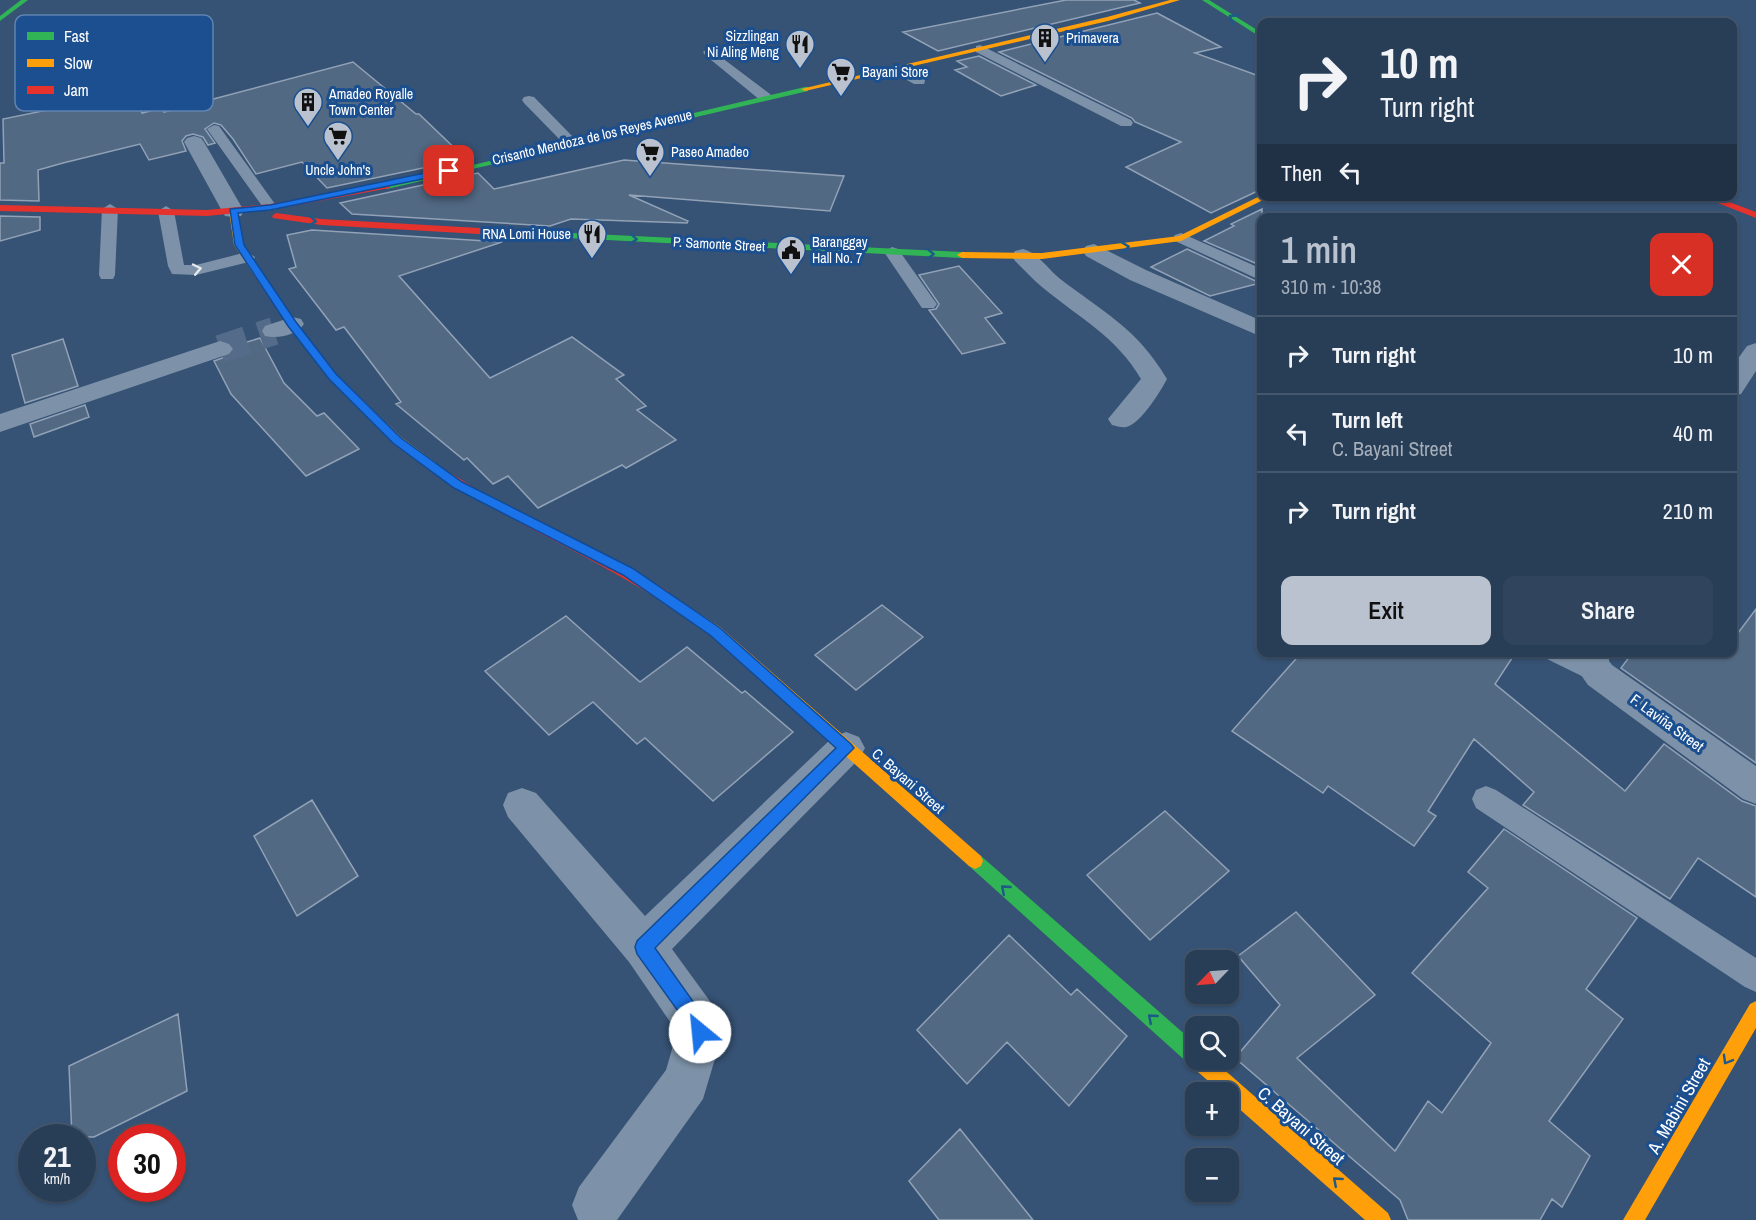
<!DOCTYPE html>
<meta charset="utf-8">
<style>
:root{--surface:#283e57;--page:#30455d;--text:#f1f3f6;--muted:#a5aeba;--line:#44576d;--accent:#b9c2ce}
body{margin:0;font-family:"Archivo Narrow",sans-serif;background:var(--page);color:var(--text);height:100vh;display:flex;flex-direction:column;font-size:22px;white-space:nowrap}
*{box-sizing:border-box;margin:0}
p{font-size:20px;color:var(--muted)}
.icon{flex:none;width:33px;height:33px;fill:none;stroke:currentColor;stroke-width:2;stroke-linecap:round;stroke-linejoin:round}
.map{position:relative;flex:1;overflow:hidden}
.side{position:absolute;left:1257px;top:213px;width:480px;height:444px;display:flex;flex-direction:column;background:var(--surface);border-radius:12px;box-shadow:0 2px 4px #0004,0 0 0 2px var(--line)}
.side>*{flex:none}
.guide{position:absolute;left:1257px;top:18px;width:480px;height:183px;border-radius:12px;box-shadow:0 2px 4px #0004,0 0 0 2px var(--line);background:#283e57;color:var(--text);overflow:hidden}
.needle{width:39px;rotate:245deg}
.tools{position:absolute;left:1185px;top:950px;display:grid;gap:12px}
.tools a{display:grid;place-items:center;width:54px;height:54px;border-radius:12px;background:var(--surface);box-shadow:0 2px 4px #0004,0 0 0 2px var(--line);font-size:30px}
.speed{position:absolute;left:18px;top:1124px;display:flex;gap:12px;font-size:30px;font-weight:700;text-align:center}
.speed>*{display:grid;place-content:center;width:78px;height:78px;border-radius:50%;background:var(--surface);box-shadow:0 2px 4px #0004,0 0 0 2px var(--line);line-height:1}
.speed small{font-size:15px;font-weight:400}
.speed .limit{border:9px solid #d22;background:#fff;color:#111}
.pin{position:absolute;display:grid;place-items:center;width:51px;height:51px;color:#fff;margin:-26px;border-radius:12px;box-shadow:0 3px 9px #0006}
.me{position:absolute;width:66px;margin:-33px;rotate:332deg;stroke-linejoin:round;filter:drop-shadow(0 0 4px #0008)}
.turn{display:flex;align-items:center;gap:21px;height:126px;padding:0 24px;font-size:27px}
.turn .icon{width:78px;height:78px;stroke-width:2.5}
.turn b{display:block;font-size:42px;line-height:51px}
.then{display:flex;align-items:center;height:57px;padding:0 24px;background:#0003;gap:12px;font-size:22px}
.round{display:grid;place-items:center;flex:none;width:63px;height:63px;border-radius:12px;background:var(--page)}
.summary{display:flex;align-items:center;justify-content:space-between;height:102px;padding:0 24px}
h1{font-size:36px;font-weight:600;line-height:45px;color:var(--accent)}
.primary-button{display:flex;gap:12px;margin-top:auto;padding:12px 24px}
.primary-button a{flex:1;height:69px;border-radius:12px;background:var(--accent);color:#111;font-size:24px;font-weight:600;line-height:69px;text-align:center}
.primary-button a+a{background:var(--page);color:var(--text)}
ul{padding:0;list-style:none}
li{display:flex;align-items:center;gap:18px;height:78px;padding:0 24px;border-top:2px solid var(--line)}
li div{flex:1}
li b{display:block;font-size:22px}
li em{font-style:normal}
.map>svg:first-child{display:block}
.building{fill:#526984;stroke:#92a2b6;stroke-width:1.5}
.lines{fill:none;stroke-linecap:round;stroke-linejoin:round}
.street-tunnel{stroke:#546c89;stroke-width:28;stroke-dasharray:28 14;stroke-linecap:butt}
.lane{fill:#7d92a8;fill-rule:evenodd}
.street{fill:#7d92a8;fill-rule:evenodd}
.fast{fill:#30b455;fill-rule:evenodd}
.slow{fill:#ff9f0a;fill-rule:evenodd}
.jam{fill:#e5322d;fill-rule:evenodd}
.oneway{stroke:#1d5989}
.oneway2{stroke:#e5e9ee}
.route{fill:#1a73e8;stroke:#114b97;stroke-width:1.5}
.labels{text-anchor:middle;stroke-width:6;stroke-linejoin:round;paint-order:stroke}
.far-poi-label{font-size:14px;fill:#fff;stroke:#1b4f8f;text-anchor:start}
.far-street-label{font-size:14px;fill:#fff;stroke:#1b4f8f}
.street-label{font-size:15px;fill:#fff;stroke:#1b4f8f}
.near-street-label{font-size:18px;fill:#fff;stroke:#1b4f8f}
.key{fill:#1b4f8f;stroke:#5f84b1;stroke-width:1.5}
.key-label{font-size:16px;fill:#fff}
</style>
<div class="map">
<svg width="1756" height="1220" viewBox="0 0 1756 1220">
<rect width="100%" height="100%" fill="#365274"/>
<path class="building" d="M 1066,0 L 1134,0 L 1140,3 L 938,51 L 903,32 Z
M 1157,13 L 1221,47 L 1195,53 L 1262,77 L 1262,189 L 1211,213 L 1126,167 L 1181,142 L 1135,122 L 1132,118 L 999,52 Z
M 979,56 L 1036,85 L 1001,96 L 955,70 L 967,67 L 957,61 Z
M 353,62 L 416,114 L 419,114 L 466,159 L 327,188 L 302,162 L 256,174 L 233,139 L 221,125 L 214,123 L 205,129 L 215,143 L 208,145 L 203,137 L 193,134 L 186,136 L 182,141 L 186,151 L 149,160 L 140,144 L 63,163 L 38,170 L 39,201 L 0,200 L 0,163 L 4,163 L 3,119 L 135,92 L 142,113 L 162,108 L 164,112 Z
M 624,160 L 844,176 L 830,211 L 629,195 L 688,221 L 687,223 L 571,219 L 550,226 L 352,214 L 340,203 L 478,173 L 494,189 Z
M 1262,209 L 1262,266 L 1204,241 L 1234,226 L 1231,224 Z
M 0,216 L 40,217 L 40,230 L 0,241 Z
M 312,230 L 502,242 L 399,276 L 490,378 L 572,337 L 624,375 L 616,379 L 646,406 L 637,410 L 676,440 L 626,468 L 622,465 L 538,508 L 508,476 L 493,484 L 467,458 L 464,460 L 396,404 L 401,402 L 344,327 L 336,330 L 289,269 L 296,267 L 287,235 Z
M 1187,249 L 1260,283 L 1210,296 L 1151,267 Z
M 959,266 L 1002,313 L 985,318 L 1005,343 L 962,354 L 929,310 L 936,309 L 939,304 L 919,275 Z
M 260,338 L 284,383 L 317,416 L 324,413 L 359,449 L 306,476 L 231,394 L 214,361 L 231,355 L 235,349 L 234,346 Z
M 63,339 L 78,386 L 25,403 L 12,355 Z
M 85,405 L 89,417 L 34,437 L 30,424 Z
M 882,605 L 923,637 L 856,690 L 815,655 Z
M 1756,609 L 1756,763 L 1621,668 L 1633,652 L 1732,652 L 1732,641 Z
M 566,616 L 640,682 L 687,647 L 742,693 L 745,691 L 793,732 L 713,801 L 645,738 L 637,744 L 593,702 L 549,735 L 485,671 Z
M 1302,652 L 1516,652 L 1495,684 L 1625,791 L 1664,744 L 1742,801 L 1756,806 L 1756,897 L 1698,858 L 1670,899 L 1523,805 L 1534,792 L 1474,739 L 1428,811 L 1436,816 L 1414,846 L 1328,786 L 1323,793 L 1232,731 Z
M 312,800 L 358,876 L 297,916 L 254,836 Z
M 1165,811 L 1229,871 L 1150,940 L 1087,875 Z
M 1504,829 L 1637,918 L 1586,989 L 1623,1019 L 1549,1121 L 1590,1156 L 1562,1207 L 1552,1199 L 1540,1220 L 1408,1220 L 1400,1200 L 1235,1058 L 1280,1005 L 1238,956 L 1296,912 L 1375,995 L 1297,1058 L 1395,1151 L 1428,1101 L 1442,1113 L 1491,1043 L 1412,973 L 1488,888 L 1468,872 Z
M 1009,935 L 1071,995 L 1077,989 L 1127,1036 L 1069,1106 L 1007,1042 L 967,1084 L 917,1030 Z
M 178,1014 L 187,1091 L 94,1137 L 72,1137 L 69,1066 Z
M 960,1129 L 1033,1220 L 939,1220 L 909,1181 Z"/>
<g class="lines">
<path class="street-tunnel" d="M 220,349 L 274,331"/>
<path class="lane" d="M 980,45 L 1131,120 L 1133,123 L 1131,126 L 1121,126 L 976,52 L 976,46 Z
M 709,48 L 770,94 L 772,97 L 770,100 L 760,100 L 705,55 L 703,52 Z
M 895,64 L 924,78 L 925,81 L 924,84 L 914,84 L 891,71 L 889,68 Z
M 529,96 L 534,97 L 575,139 L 577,142 L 575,145 L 565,145 L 524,103 L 522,100 L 524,97 Z
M 214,125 L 219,126 L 275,204 L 278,207 L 275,210 L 265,210 L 207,129 Z
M 110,204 L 118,209 L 115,275 L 113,279 L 101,279 L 99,275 L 102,209 Z
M 166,206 L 174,211 L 184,265 L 196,265 L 247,252 L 255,257 L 253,261 L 196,275 L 172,274 L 168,266 L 158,211 Z
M 1181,233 L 1262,269 L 1262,281 L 1175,241 L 1173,238 L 1175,235 Z
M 892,247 L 898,249 L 934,300 L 937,304 L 934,308 L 922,308 L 884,252 Z
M 1544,652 C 1567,652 1600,651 1613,675 L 1609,682 L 1600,685 L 1547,659 Z
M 1486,786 L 1496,790 L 1756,958 L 1756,992 L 1745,987 L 1476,808 L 1472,799 L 1476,790 Z"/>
<path class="street" d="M 194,136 L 201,138 L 204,142 L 244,211 L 241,216 L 233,217 L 225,216 L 222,211 L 184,142 L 187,138 Z
M 1094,244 L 1146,270 L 1262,321 L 1262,337 L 1130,280 L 1086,256 L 1083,251 L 1086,246 Z
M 1023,249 C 1038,253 1047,268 1059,278 C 1103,312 1137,328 1167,379 C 1160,392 1144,418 1131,425 C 1125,429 1119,427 1112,425 L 1108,419 L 1141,379 C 1117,337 1078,317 1042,287 C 1032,279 1024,269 1015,261 L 1012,256 L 1015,251 Z
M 292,317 L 301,319 L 304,324 C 297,335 278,339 265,336 L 262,331 L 265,326 Z
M 220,341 L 229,344 L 233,349 L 229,354 L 0,432 L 0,414 Z
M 1756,343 L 1756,371 L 1741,394 L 1732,396 L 1732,367 L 1747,346 Z
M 1575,652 L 1609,652 L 1609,661 L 1612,665 L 1756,766 L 1756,804 L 1743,799 L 1588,685 L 1574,665 Z
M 846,732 L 859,737 L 865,748 L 859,759 L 672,949 L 712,1004 L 723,1032 L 703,1099 L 617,1220 L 578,1220 L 572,1205 L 579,1187 L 666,1070 L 677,1032 L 629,962 L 508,817 L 503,805 L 508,793 L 522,788 L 536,793 L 645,916 L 833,737 Z"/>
<path class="fast" d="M 21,0 L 28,0 L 0,21 L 0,16 Z
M 1202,0 L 1209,0 L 1262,33 L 1262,38 Z
M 805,87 L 808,87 L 808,91 L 387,189 L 383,186 Z
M 551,232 L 962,252 L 967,255 L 962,258 L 548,237 L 546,235 Z
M 975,853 L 981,856 L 1196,1044 L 1196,1059 L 1205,1059 L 1203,1064 L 1196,1066 L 1189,1064 L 969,866 L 967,861 L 969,856 Z"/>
<path class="slow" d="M 1170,0 L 1180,0 L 1108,21 L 805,91 L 801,89 L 1107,17 Z
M 1262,195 L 1271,196 L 1181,241 L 1042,259 L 962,258 L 957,255 L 962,252 L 1042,253 L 1179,236 Z
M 233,208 L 237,211 L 244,245 L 296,322 L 336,374 L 401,437 L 435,462 L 437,465 L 435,468 L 427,468 L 393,443 L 328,378 L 288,326 L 234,245 L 229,211 Z
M 663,590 L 720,627 L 981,856 L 983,861 L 981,866 L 975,869 L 969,866 L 710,635 L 658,599 L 656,595 L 658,591 Z
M 1756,1001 L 1756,1028 L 1645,1220 L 1623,1220 L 1750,1004 Z
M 1196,1051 L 1196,1059 L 1212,1059 L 1388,1213 L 1391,1220 L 1365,1220 L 1228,1099 L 1228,1092 L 1221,1092 L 1191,1066 L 1189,1059 L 1191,1052 Z"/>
<path class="jam" d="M 387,183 L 390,184 L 390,188 L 270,210 L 207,216 L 0,211 L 0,205 L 207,210 L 270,204 Z
M 1700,196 L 1713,196 L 1756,212 L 1756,218 Z
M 276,213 L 321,219 L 551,232 L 556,235 L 551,238 L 321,225 L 273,218 L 272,216 Z
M 431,461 L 491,498 L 611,558 L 668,591 L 670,595 L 668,599 L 658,599 C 583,551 500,518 427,468 L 425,465 L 427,462 Z"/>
</g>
<defs><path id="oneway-chevron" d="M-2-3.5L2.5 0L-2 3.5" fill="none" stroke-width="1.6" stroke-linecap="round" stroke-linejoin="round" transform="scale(1.5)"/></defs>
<g class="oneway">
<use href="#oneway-chevron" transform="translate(1233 18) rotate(-147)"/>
<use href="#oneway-chevron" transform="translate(312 221) rotate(6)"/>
<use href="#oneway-chevron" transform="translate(633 239) rotate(3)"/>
<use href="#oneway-chevron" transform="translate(1125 247) rotate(-7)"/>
<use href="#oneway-chevron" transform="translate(930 254) rotate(2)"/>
<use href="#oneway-chevron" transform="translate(1005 889) rotate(-139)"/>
<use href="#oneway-chevron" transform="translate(1152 1018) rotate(-139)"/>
<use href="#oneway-chevron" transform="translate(1727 1060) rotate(120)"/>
<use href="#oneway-chevron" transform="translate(1337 1181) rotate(-139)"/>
</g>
<use class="oneway2" href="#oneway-chevron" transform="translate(197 269) rotate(-12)"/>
<path class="route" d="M 449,168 L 453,171 L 452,173 L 270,210 L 238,213 L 244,245 L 296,322 L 336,374 L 401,438 L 462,482 L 632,568 L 720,628 L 851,744 L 854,748 L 655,948 L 702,1014 L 709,1032 L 706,1039 L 700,1042 L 693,1039 L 688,1025 L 637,954 L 635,947 L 637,941 L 836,748 L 710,635 L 623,575 L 454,488 L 393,443 L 329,379 L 288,326 L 235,245 L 230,209 L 270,205 Z"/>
<defs>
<g id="building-pin" transform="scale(1.5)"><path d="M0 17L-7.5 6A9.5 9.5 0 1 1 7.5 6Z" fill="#b9c2ce" stroke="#1b4f8f"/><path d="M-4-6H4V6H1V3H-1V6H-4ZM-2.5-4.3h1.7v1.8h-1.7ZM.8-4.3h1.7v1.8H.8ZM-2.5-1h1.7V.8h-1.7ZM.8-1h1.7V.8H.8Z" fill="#111"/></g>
<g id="restaurant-pin" transform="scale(1.5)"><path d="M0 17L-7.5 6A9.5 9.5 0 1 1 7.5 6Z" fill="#b9c2ce" stroke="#1b4f8f"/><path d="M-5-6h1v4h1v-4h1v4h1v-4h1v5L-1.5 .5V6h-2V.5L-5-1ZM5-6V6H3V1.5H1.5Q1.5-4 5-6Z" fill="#111"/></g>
<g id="supermarket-pin" transform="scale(1.5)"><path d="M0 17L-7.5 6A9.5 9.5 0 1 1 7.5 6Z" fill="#b9c2ce" stroke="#1b4f8f"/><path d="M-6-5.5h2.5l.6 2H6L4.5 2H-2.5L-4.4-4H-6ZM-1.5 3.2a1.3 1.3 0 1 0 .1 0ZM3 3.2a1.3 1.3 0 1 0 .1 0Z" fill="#111"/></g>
<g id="civic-pin" transform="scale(1.5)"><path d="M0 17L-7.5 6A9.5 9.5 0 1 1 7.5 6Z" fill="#b9c2ce" stroke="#1b4f8f"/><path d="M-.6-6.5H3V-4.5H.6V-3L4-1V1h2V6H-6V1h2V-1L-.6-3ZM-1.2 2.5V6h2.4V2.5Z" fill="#111"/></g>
</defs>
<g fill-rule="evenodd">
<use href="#building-pin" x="1045" y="38"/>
<use href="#restaurant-pin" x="800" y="44"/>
<use href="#supermarket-pin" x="841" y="72"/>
<use href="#building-pin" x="308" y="102"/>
<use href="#supermarket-pin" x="338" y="136"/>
<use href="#supermarket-pin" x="650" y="152"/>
<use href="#restaurant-pin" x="592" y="234"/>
<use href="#civic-pin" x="791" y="250"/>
</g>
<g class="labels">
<g class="far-poi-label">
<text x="779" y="41" text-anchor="end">Sizzlingan<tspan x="779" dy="16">Ni Aling Meng</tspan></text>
<text x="1066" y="43">Primavera</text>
<text x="862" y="77">Bayani Store</text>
<text x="329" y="99">Amadeo Royalle<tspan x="329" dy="16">Town Center</tspan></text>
<text x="671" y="157">Paseo Amadeo</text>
<text x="338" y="175" text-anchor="middle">Uncle John's</text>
<text x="571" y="239" text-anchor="end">RNA Lomi House</text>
<text x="812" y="247">Baranggay<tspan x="812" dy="16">Hall No. 7</tspan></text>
</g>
<g class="far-street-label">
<text transform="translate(592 137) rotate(-13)" y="5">Crisanto Mendoza de los Reyes Avenue</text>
<text transform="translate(719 244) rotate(3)" y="5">P. Samonte Street</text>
</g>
<g class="street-label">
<text transform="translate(1667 723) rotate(36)" y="5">F. Laviña Street</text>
<text transform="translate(908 781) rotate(41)" y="5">C. Bayani Street</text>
</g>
<g class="near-street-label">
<text transform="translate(1679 1106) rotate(-60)" y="6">A. Mabini Street</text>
<text transform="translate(1301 1126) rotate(41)" y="6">C. Bayani Street</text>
</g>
</g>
<rect x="15" y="15" width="198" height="96" rx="9" class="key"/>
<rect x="27" y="32" width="27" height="8" fill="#30b455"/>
<rect x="27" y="59" width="27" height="8" fill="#ff9f0a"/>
<rect x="27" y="86" width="27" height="8" fill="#e5322d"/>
<g class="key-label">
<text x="64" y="42">Fast</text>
<text x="64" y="69">Slow</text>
<text x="64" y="96">Jam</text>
</g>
</svg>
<div class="tools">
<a><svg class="needle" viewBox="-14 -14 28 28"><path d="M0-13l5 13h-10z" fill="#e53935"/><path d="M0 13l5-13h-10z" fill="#a5aeba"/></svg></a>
<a><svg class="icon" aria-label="search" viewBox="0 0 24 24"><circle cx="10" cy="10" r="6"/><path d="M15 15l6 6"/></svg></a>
<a>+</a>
<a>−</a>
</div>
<div class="speed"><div>21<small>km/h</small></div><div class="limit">30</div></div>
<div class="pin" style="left:449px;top:171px;background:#d93025"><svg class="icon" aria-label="arrive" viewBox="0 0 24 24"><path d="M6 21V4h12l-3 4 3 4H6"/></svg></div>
<svg class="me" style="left:700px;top:1032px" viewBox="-20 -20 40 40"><circle r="19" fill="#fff"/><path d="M0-13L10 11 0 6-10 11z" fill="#1a73e8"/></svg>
<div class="guide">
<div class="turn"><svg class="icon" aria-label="right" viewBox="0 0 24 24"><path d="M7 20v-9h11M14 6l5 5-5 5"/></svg><div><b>10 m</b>Turn right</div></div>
<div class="then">Then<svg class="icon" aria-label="left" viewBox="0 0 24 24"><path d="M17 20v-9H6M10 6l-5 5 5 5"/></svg></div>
</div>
<section class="side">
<div class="summary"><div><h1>1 min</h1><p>310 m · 10:38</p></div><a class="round" style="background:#d93025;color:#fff"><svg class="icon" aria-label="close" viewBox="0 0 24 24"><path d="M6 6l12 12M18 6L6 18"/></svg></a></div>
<ul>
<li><svg class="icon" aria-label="right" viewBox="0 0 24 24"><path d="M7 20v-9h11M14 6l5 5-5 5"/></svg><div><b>Turn right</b></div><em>10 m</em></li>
<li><svg class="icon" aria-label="left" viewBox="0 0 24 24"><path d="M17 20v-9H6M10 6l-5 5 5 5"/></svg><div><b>Turn left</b><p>C. Bayani Street</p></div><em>40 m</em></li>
<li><svg class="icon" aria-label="right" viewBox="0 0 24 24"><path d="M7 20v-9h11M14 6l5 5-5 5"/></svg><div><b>Turn right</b></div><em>210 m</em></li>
</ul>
<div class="primary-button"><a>Exit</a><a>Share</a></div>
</section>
</div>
